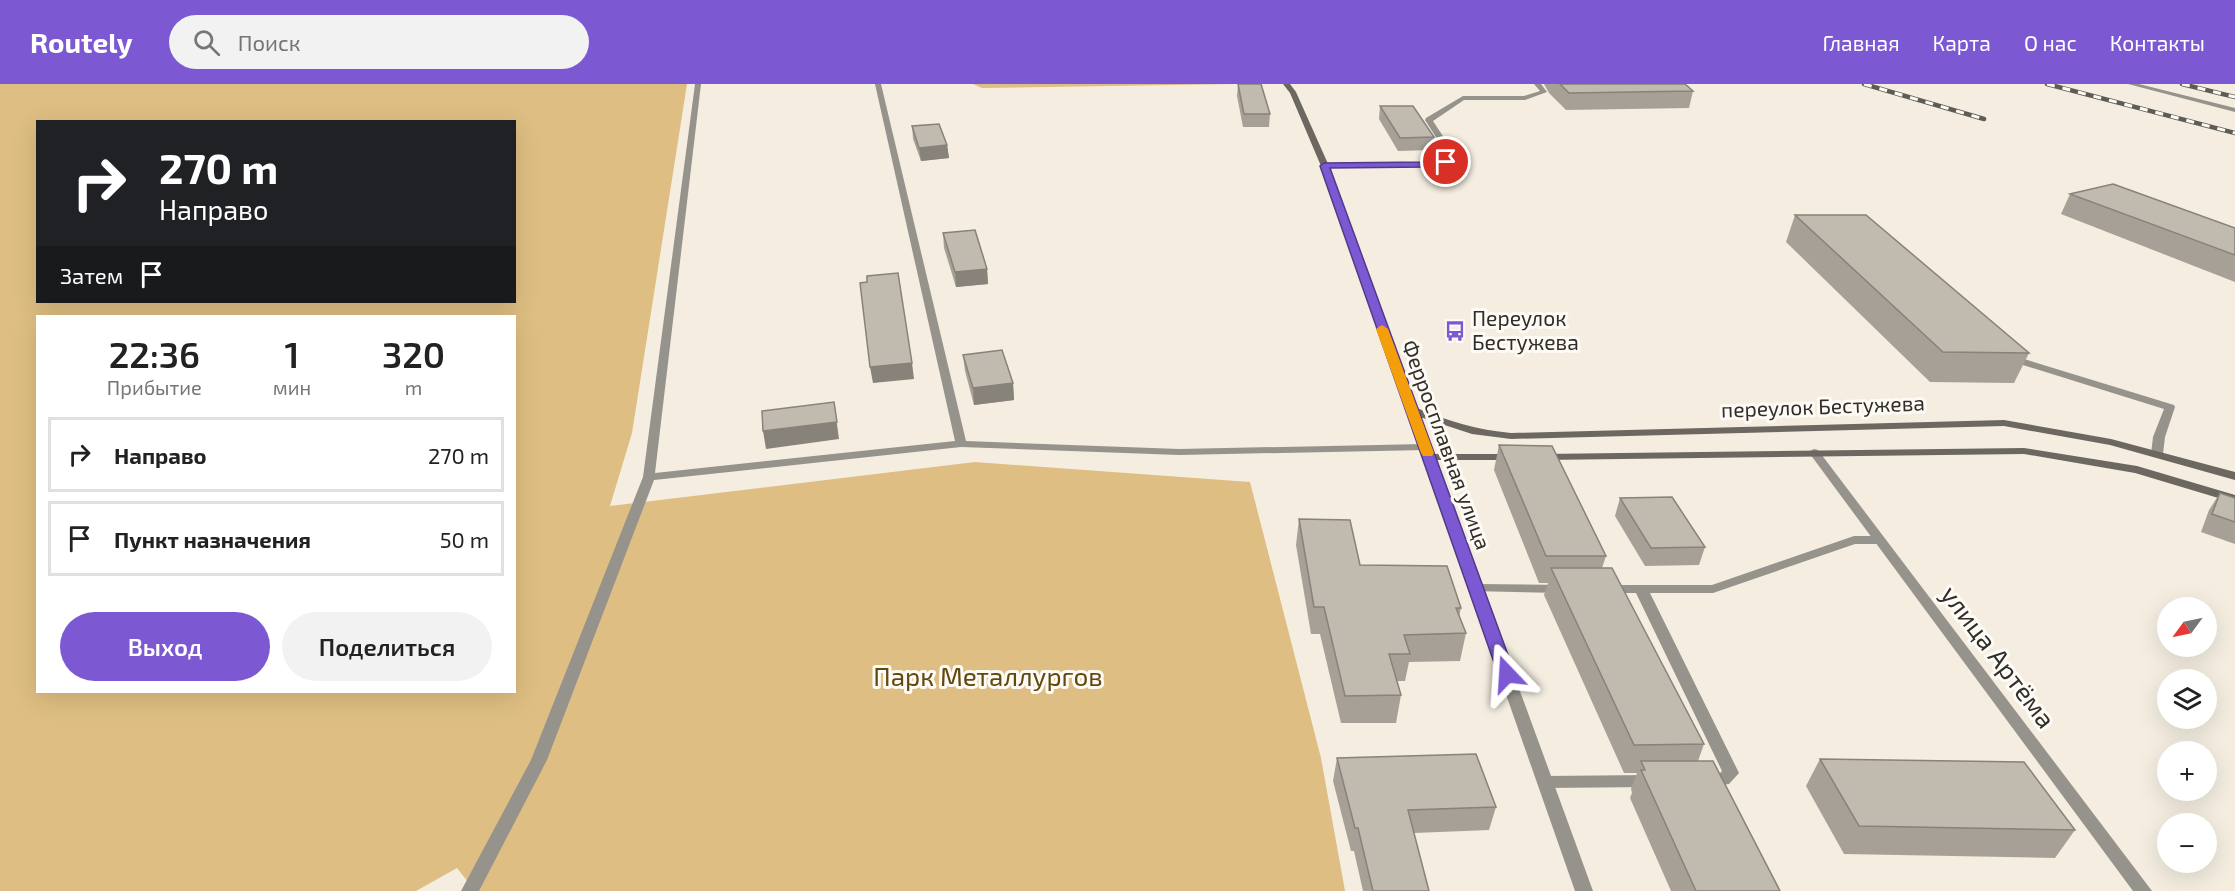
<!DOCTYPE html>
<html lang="ru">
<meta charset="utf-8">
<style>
:root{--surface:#fff;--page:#f2f2f2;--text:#222;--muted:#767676;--line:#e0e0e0;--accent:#7c59d3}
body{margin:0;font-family:"Exo 2",sans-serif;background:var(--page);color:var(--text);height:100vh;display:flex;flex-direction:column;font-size:22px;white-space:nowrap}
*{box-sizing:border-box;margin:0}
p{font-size:20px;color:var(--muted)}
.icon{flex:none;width:33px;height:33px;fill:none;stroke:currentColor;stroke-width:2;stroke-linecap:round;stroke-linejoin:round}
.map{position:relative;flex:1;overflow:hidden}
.details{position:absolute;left:36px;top:231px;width:480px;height:378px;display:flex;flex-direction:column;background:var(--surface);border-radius:0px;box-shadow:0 6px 24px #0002}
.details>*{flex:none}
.guide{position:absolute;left:36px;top:36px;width:480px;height:183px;border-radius:0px;box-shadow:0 6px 24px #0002;background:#202124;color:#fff;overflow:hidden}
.needle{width:39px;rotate:237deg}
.tools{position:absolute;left:2157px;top:513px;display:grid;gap:12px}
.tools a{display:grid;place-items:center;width:60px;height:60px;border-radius:50%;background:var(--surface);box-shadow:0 6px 24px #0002;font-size:30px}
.pin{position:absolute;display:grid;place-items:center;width:51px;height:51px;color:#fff;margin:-26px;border:3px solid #fff;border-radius:50%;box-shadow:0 2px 6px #0007}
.me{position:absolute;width:66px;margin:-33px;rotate:340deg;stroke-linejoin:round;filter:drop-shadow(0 0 4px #0008)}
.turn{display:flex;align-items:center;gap:21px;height:126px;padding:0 24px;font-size:27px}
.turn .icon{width:78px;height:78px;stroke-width:2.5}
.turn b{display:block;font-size:42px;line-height:51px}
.then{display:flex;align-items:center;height:57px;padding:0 24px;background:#0003;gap:12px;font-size:22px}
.eta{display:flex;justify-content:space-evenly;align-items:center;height:102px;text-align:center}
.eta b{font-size:36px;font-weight:600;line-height:42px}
.button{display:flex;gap:12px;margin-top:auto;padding:12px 24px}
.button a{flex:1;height:69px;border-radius:36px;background:var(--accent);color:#fff;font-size:24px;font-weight:600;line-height:69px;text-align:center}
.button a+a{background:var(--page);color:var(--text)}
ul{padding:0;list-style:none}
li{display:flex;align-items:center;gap:18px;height:75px;margin:0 12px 9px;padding:0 12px;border:3px solid var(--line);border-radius:0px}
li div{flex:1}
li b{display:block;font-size:22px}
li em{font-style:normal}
header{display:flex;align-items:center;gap:36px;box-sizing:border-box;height:84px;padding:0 30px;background:var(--accent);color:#fff}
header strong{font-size:28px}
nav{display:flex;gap:33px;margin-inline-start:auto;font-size:21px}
.search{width:420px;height:54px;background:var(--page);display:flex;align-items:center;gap:15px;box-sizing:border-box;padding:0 21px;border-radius:33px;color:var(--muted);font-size:22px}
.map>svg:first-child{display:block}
.green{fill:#debe82;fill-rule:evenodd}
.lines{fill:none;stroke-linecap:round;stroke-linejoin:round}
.service{fill:#96938d;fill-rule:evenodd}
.minor{fill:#96938d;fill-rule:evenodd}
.tertiary{fill:#96938d;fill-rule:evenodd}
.secondary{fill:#6c6760;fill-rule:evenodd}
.rail-casing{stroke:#5f5c55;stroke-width:4.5}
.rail{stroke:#fefbf6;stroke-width:3;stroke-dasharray:8;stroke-linecap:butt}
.wall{fill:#a6a096}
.shaded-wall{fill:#87827a}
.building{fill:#c1baae;stroke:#87827a;stroke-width:1.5}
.route{fill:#7c59d3;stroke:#513a89;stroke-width:1.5}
.slow{fill:#f59e0b}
.labels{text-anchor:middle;stroke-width:6;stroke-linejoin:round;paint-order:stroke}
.poi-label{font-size:21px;fill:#302e29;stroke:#fefbf6;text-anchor:start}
.street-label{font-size:21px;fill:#302e29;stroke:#fefbf6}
.near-street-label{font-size:26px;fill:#302e29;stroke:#fefbf6}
.near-park-label{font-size:26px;fill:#62490f;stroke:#fefbf6}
</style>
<header>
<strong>Routely</strong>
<div class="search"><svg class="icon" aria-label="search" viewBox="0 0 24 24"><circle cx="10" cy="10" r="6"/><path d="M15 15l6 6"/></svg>Поиск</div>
<nav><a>Главная</a><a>Карта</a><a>О нас</a><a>Контакты</a></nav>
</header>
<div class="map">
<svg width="2235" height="807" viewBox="0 0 2235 807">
<rect width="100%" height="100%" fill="#f4ede0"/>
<path class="green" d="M 0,0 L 687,0 L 632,349 L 610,422 L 975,378 L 1250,398 L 1321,674 L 1345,807 L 475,807 L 457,784 L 416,807 L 0,807 ZM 38,38 L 514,38 L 514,218 L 38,218 ZM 38,232 L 514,232 L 514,608 L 38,608 Z
M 973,0 L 1236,0 L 982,4 Z"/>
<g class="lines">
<path class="service" d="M 1534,0 L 1541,0 L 1547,8 L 1525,16 L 1464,16 L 1433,37 L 1454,69 L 1449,80 L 1426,83 L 1325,84 L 1321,82 L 1325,80 L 1426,79 L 1443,76 L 1446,69 L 1425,36 L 1426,34 L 1463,12 L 1524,12 L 1540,7 Z
M 2128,0 L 2139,0 L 2235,24 L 2235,28 Z
M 2011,271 L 2174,321 L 2175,323 L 2165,353 L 2163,370 L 2157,373 L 2151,370 L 2153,353 L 2164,325 L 2007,276 L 2006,274 Z
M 1854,452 L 1880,452 L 1886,456 L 1880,460 L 1855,460 L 1713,509 L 1650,509 L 1739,689 L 1729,700 L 1707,703 L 1701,701 L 1699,697 L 1701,693 L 1719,690 L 1722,687 L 1636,509 L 1606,509 L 1601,508 L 1599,505 L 1601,502 L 1606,501 L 1712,501 Z
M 1476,500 L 1562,501 L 1567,502 L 1569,505 L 1567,508 L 1562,509 L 1471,507 L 1469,504 L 1471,501 Z
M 1650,691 L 1656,693 L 1658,697 L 1656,701 L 1650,703 L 1545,704 L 1539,702 L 1537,698 L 1539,694 L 1545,692 Z"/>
<path class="minor" d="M 695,0 L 701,0 L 655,389 L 955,357 L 875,0 L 881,0 L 966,357 L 1179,365 L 1425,360 L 1431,363 L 1425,366 L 1179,371 L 961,363 L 654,396 L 547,676 L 479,807 L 461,807 L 531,676 L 643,393 Z
M 1814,365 L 1818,366 L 2152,807 L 2133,807 L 1810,370 L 1808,368 Z"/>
<path class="tertiary" d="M 1429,371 L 1435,374 L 1593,807 L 1575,807 L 1423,374 Z"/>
<path class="secondary" d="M 1283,0 L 1290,0 L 1296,8 L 1329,82 L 1417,324 C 1447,337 1478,346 1511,349 L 2004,336 L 2111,355 L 2235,388 L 2235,396 L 2110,361 L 2004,342 L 1511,355 L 1472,350 L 1420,333 L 1434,370 L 1513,370 L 1519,373 L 1513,376 L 1425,376 L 1405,325 L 1321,82 L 1290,9 Z
M 2024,364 L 2137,382 L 2235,411 L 2235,419 L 2135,389 L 2024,370 L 1542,376 L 1536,373 L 1542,370 Z"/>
<g class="rail-casing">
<path id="rail" d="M 1864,0 L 1984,35
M 2047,0 L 2235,49
M 2182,0 L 2235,13"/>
</g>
<use href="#rail" class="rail"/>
</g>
<path class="wall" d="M 1238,0 L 1270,30 L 1269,43 L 1243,43 L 1237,12 Z
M 1544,0 L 1685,0 L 1693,7 L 1689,24 L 1566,26 L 1549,9 Z
M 1380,22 L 1434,53 L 1432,66 L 1398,67 L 1379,35 Z
M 912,42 L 947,61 L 949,74 L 921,77 L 913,55 Z
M 2070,110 L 2235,144 L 2235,198 L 2061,130 Z
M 1795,131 L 2029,269 L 2014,299 L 1930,298 L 1786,158 Z
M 943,149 L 987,185 L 988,200 L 956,203 L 944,164 Z
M 963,271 L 1013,299 L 1014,316 L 974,321 L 965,287 Z
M 1499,361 L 1606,472 L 1602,484 L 1704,660 L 1698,677 L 1780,807 L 1671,807 L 1630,714 L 1632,709 L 1631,705 L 1637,689 L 1624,689 L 1544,511 L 1548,499 L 1539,499 L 1494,386 Z
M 2220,409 L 2235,414 L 2235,460 L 2201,448 L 2209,426 Z
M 1620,414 L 1705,463 L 1699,481 L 1645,482 L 1615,432 Z
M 1299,435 L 1360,481 L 1461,524 L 1459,533 L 1466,549 L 1460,577 L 1409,578 L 1405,597 L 1397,597 L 1401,611 L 1396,639 L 1341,639 L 1320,550 L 1311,550 L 1296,461 Z
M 1337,674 L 1496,723 L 1489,746 L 1414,749 L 1429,807 L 1363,807 L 1354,767 L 1351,767 L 1333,697 Z
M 1820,675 L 2075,746 L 2055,774 L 1844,770 L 1806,702 Z"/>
<path class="shaded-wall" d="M 947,61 L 949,74 L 921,77 L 919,64 Z
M 987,185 L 988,200 L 956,203 L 955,188 Z
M 912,279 L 914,295 L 873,299 L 870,283 Z
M 1013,299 L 1014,316 L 974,321 L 973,304 Z
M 834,318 L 839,355 L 766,365 L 763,347 Z"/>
<path class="building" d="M 1238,0 L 1261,0 L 1270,30 L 1244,30 Z
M 1560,0 L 1685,0 L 1693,7 L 1569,9 Z
M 1380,22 L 1413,22 L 1434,53 L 1400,54 Z
M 939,40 L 947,61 L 919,64 L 912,42 Z
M 2113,100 L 2235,144 L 2235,171 L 2070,110 Z
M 1795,131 L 1866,131 L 2029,269 L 1943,268 Z
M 975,146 L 987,185 L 955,188 L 943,149 Z
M 898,189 L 912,279 L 870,283 L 860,199 L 867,198 L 867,192 Z
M 1002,266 L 1013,299 L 973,304 L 963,271 Z
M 834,318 L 837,338 L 763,347 L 762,327 Z
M 1499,361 L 1552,362 L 1606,472 L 1546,472 Z
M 2220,409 L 2235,414 L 2235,438 L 2212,430 Z
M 1672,413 L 1705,463 L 1651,464 L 1620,414 Z
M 1299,435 L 1350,436 L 1360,481 L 1447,482 L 1461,524 L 1456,524 L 1466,549 L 1404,551 L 1410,570 L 1389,570 L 1401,611 L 1345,612 L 1324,523 L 1314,523 Z
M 1551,484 L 1612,484 L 1704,660 L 1634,661 Z
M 1476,670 L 1496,723 L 1408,726 L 1429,807 L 1373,807 L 1358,744 L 1355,744 L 1337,674 Z
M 1820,675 L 2024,678 L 2075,746 L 1859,742 Z
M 1641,677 L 1713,677 L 1780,807 L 1696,807 L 1641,686 L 1645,686 Z"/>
<path class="route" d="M 1446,75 L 1450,78 L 1449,80 L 1426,83 L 1330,84 L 1515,590 L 1513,595 L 1501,595 L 1498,590 L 1320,82 L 1324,79 L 1426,78 Z"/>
<path class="slow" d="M 1382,241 L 1388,245 L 1434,369 L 1432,372 L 1423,372 L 1421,369 L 1376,245 Z"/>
<defs>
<g id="bus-bare" transform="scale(1.62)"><path d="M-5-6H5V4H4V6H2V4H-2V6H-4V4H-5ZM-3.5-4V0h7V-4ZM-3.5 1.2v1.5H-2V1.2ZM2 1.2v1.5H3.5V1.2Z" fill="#7c59d3" stroke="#fefbf6" stroke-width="2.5" paint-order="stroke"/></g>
</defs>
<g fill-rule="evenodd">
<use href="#bus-bare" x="1455" y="247"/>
</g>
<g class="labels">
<g class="poi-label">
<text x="1472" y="242">Переулок<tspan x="1472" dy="24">Бестужева</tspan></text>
</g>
<g class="street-label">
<text transform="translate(1823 323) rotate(-2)" y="7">переулок Бестужева</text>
<text transform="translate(1446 361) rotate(70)" y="7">Ферросплавная улица</text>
</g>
<g class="near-street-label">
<text transform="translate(1998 573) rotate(53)" y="9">улица Артёма</text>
</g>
<g class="near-park-label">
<text x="988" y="602">Парк Металлургов</text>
</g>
</g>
</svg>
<div class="tools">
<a><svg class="needle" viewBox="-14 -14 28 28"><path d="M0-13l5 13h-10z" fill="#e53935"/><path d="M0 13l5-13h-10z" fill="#767676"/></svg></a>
<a><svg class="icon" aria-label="layers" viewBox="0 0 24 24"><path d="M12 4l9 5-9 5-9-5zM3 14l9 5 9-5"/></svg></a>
<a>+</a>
<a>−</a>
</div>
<div class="pin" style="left:1446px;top:78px;background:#d93025"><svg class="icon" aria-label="arrive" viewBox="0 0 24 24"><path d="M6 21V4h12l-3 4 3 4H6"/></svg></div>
<svg class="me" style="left:1507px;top:590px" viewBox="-20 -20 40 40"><path d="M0-17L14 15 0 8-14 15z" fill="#7c59d3" stroke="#fff" stroke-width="4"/></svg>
<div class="guide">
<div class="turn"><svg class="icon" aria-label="right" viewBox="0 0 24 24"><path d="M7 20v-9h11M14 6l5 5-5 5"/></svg><div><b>270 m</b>Направо</div></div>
<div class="then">Затем<svg class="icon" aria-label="arrive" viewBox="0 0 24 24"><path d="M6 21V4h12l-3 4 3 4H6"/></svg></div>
</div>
<section class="details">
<div class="eta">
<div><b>22:36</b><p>Прибытие</p></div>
<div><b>1</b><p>мин</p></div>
<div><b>320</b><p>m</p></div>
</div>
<ul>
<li><svg class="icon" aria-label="right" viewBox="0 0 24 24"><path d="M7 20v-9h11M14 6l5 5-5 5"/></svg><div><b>Направо</b></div><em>270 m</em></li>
<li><svg class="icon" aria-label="arrive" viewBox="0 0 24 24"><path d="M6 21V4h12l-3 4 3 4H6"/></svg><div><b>Пункт назначения</b></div><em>50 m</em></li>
</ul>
<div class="button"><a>Выход</a><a>Поделиться</a></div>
</section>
</div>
